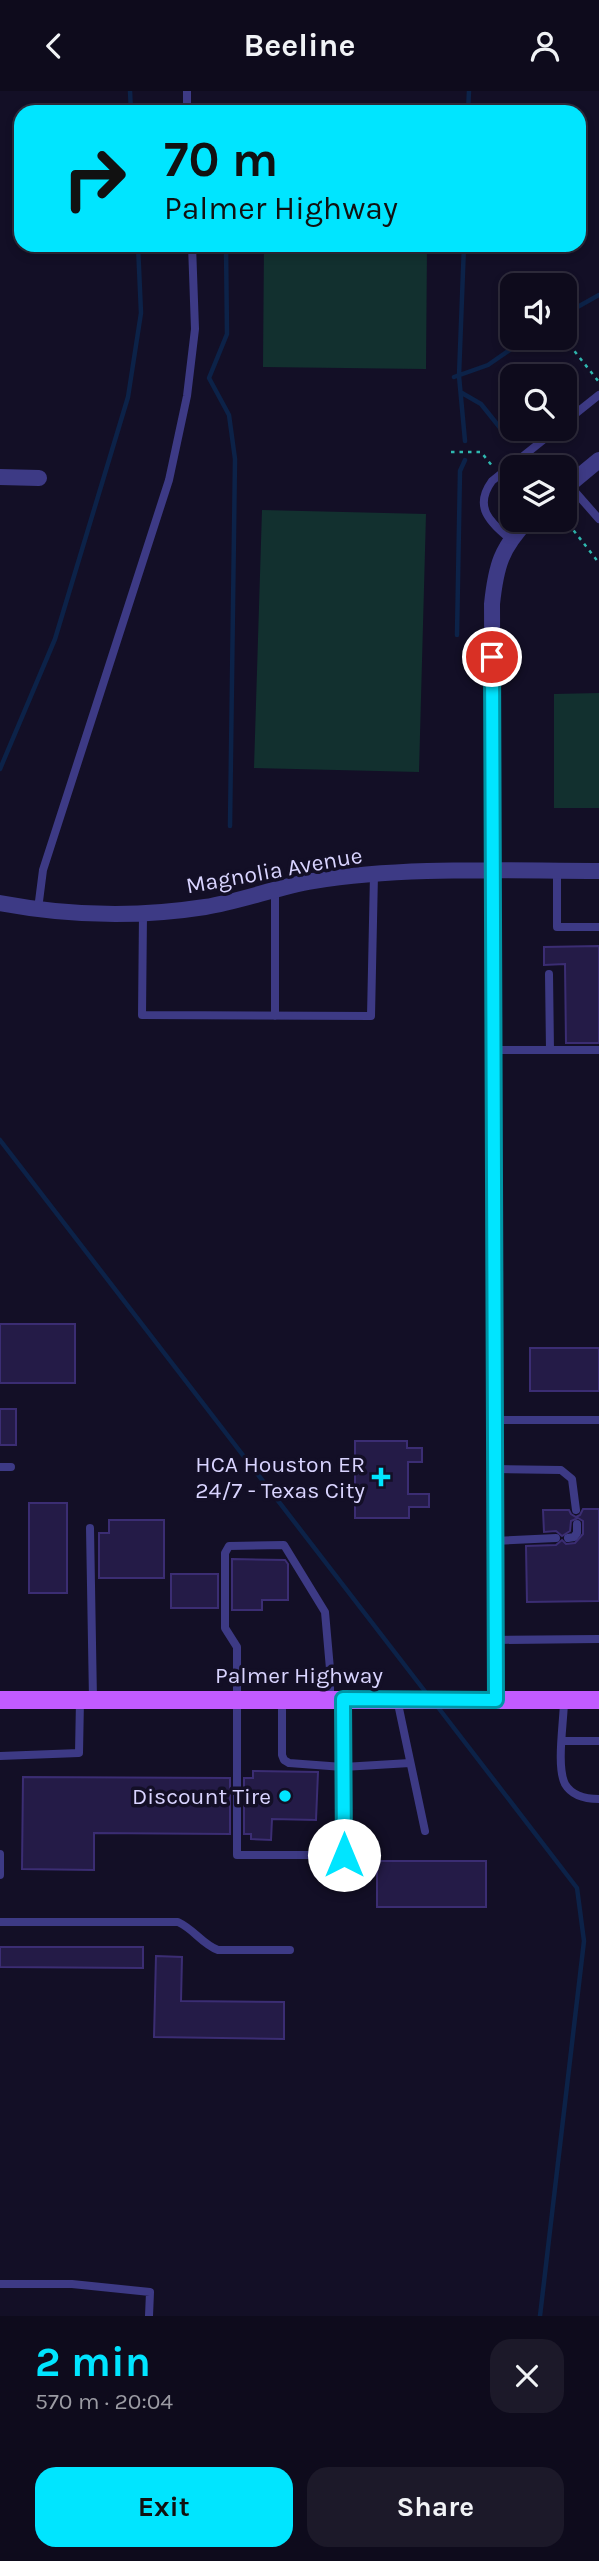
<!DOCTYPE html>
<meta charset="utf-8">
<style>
:root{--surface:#0e0b1c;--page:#1c1929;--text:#f1f3f6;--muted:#9b9ba3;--line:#2e2b3b;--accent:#00e5ff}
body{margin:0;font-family:Karla,sans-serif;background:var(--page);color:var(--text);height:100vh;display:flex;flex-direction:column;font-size:26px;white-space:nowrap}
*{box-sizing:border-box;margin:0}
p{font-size:23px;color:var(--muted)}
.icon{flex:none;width:38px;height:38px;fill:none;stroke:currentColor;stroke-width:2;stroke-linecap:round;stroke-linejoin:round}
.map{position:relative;height:2225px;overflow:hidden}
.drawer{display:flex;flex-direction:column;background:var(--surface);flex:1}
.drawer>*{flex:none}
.banner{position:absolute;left:14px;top:14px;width:572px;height:147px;border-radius:21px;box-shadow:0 4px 10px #0003,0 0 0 2px var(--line);background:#00e5ff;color:#111;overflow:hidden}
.fabs{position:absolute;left:500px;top:182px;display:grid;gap:14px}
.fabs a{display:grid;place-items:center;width:77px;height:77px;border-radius:14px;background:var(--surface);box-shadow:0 4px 10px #0003,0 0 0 2px var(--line);font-size:35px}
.pin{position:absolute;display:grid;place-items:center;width:60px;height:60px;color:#fff;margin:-30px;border:4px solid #fff;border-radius:50%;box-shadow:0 2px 7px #0007}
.me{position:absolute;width:77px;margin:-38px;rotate:0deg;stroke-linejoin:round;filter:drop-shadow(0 0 5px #0008)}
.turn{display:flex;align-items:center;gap:24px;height:147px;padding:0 35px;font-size:32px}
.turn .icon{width:91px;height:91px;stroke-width:2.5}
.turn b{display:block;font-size:49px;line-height:60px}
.round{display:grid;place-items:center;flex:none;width:74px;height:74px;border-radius:21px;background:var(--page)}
.overview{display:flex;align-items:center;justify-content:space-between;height:119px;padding:0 35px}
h1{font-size:42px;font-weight:700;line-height:52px;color:var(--accent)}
.action{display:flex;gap:14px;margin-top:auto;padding:14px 35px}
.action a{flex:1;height:80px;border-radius:21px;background:var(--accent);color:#111;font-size:28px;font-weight:700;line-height:80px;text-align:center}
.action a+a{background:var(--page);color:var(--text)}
header{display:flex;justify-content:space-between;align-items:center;height:91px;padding:0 35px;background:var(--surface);font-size:32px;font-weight:700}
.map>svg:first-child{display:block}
.green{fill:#12302f}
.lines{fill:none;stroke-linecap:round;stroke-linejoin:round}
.stream{stroke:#0c2248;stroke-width:4.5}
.building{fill:#241b47;stroke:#3b2d73;stroke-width:2}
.path{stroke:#2fb8b0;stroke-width:2.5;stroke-dasharray:3.5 5;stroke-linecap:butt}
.service{stroke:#3d3a85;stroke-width:8}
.minor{stroke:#3d3a85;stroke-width:16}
.primary{stroke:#c25bff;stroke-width:18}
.route-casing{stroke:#0095a6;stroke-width:18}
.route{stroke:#00e5ff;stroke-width:12}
.poi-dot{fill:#00e5ff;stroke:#130f26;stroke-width:2.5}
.labels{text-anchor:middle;stroke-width:7;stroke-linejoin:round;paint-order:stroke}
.street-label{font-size:23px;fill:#d9d4ff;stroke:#130f26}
.poi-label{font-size:23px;fill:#d9d4ff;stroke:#130f26;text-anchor:end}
</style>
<header><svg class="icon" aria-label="back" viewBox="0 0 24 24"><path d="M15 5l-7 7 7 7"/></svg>Beeline<svg class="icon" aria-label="person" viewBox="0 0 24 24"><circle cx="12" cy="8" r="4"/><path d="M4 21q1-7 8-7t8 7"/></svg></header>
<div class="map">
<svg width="599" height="2225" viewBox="0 0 599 2225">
<rect width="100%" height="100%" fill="#130f26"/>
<path class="green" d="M 266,15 L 428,17 L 428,21 L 266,21 Z
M 264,154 L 427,154 L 426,278 L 263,276 Z
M 262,419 L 426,423 L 419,681 L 254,677 Z
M 599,602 L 599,717 L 554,717 L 554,603 Z"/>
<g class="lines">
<path class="stream" d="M 130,0 L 131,21
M 468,21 L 469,0
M 226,154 L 227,243 L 209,287 L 229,324 L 235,368 L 230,735
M 464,154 L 459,285 L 465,350
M 565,223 L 599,204
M 454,286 L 488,274 L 527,247
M 462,302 L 481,313 L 505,343
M 457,544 L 460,380 L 465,369
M 0,678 L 55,548 L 128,306 L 141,222 L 138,154
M 0,1049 L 427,1603
M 437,1615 L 577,1797 L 584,1850 L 540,2225"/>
</g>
<path class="building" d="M 599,855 L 599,952 L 566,952 L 565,873 L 544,874 L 544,856 Z
M 0,1233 L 75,1233 L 75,1292 L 0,1292 Z
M 530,1257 L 599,1257 L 599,1300 L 530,1300 Z
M 0,1318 L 16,1318 L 16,1354 L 0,1354 Z
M 355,1350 L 407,1350 L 407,1357 L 422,1357 L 422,1371 L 408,1371 L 408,1403 L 429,1403 L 429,1416 L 409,1416 L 409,1427 L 355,1427 Z
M 29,1412 L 67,1412 L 67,1502 L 29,1502 Z
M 583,1418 L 599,1418 L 599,1510 L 527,1511 L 526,1455 L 556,1454 L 562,1449 L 566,1453 L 575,1452 L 583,1443 L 583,1430 L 578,1427 L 571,1430 L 570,1440 L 562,1445 L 556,1440 L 544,1441 L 543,1419 L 569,1419 L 571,1423 L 576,1426 L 580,1424 Z
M 109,1429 L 164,1429 L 164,1487 L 99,1487 L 99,1442 L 109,1442 Z
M 232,1468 L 285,1469 L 288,1473 L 288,1509 L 262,1509 L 262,1519 L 232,1519 Z
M 171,1483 L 218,1483 L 218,1517 L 171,1517 Z
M 253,1680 L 318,1681 L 316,1729 L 272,1728 L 271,1749 L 251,1748 L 251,1743 L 244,1743 L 244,1687 L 253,1687 Z
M 23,1686 L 230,1687 L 230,1743 L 94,1742 L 94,1779 L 22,1778 Z
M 377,1770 L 486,1770 L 486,1816 L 377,1816 Z
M 0,1856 L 143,1856 L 143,1877 L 0,1876 Z
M 156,1865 L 182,1866 L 181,1910 L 284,1911 L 284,1948 L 154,1946 Z"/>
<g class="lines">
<path class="path" d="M 564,247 L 599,291
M 451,361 L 481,361 L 493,376
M 506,393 L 513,402
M 551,429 L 571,436 L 599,472"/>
<path class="service" d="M 187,0 L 187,21
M 565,331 L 599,304
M 569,394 L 599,428
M 510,448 C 490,431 473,416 492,390 L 557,338
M 557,780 L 557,836 L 599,836
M 38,818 L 43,779 L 169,389 L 187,305 L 195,238 L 192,154
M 143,823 L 142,924 L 371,925 L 374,783
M 549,883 L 550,959
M 275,925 L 275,800
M 494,959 L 599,959
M 495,1329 L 599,1329
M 0,1376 L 11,1376
M 495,1378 L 561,1379 L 572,1388 L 576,1419
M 90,1437 L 93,1609
M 568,1447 L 574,1446 L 577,1442 L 577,1433
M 495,1450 L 556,1447
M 495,1549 L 599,1548
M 282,1608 L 282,1664 L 284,1669 L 289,1672 L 343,1676 L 410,1672
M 330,1608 L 330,1578 L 325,1521 L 284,1454 L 229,1455 L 225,1462 L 225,1537 L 237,1556 L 237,1764 L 344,1764 L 343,1608
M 397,1608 L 425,1740
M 564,1609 C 564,1630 556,1675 565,1693 C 572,1705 587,1708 599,1708
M 563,1650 L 599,1650
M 0,1665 L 79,1662 L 80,1609
M 0,1763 L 0,1784
M 0,1831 L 178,1831 C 195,1839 202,1853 218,1859 L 290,1859
M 0,2193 L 72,2193 L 150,2201 L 149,2225"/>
<path class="minor" d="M 0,386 L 39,387
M 565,397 L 599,369
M 0,812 C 69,825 135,827 205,816 C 242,810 277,796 313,790 C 407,775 504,780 599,780
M 496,1609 L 492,513 C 496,475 501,457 528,429"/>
<path class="primary" d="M 0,1609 L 599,1609"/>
</g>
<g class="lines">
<g class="route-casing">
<path id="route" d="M 344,1764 L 343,1608 L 496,1609 L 492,566"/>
</g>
<use href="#route" class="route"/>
</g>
<g class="poi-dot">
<path d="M377.5 1375.5h7v7h7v7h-7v7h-7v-7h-7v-7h7z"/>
<circle cx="285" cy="1705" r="7"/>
</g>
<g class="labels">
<g class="street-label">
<text transform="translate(274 779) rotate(-10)" y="8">Magnolia Avenue</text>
<text x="299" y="1592">Palmer Highway</text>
</g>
<g class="poi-label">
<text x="365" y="1381">HCA Houston ER<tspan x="365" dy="26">24/7 - Texas City</tspan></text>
<text x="271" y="1713">Discount Tire</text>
</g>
</g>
</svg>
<div class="fabs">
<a><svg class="icon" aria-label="sound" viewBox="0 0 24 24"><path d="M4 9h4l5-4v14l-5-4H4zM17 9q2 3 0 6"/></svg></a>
<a><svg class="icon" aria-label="search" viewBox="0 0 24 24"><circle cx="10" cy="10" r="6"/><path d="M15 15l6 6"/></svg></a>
<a><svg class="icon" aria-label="layers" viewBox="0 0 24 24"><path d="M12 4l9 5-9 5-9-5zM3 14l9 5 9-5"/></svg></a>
</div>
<div class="pin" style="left:492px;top:566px;background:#d93025"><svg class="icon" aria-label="arrive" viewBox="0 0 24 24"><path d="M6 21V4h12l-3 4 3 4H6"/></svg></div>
<svg class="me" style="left:344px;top:1764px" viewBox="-20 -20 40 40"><circle r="19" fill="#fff"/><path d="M0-13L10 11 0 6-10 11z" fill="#00e5ff"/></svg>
<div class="banner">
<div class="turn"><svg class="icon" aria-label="right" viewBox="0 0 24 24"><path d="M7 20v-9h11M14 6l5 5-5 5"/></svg><div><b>70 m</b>Palmer Highway</div></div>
</div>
</div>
<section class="drawer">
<div class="overview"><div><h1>2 min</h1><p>570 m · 20:04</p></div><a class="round"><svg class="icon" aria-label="close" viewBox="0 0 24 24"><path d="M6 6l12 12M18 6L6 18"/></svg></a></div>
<div class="action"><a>Exit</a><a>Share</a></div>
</section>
